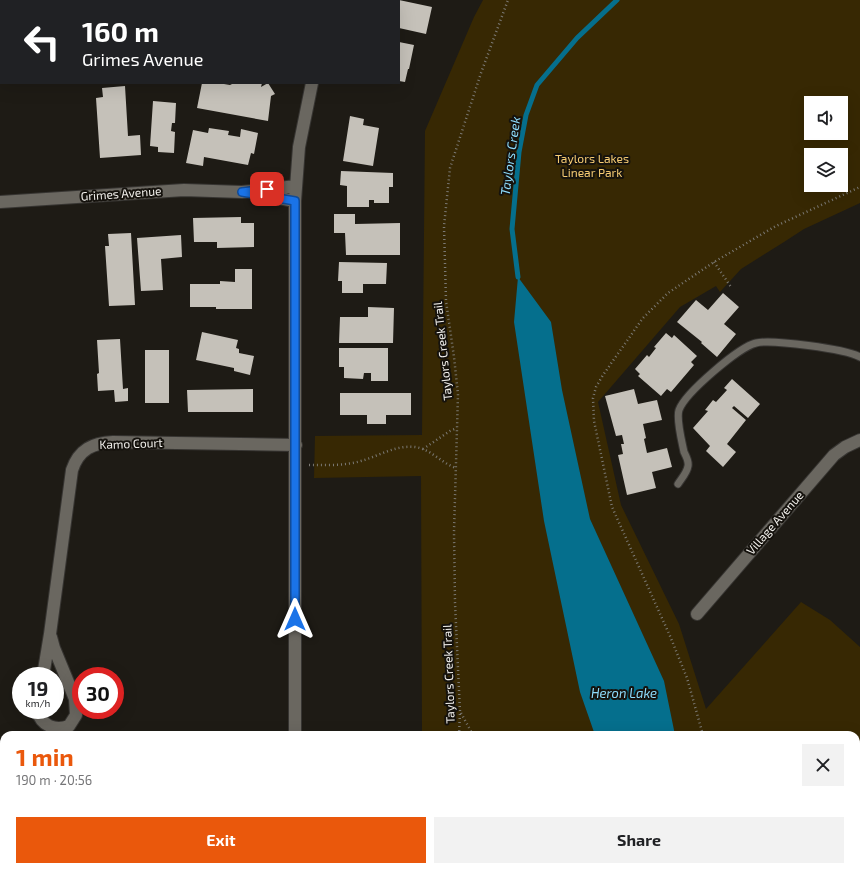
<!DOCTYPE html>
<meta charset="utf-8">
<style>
:root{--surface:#fff;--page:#f2f2f2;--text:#202124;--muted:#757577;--accent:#ea580c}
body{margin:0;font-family:"Exo 2",sans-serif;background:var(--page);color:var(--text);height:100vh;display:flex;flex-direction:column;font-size:15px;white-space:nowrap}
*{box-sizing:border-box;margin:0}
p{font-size:13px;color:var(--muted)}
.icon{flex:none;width:22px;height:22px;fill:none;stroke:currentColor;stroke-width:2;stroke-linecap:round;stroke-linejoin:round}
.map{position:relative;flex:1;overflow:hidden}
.side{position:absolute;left:0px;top:731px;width:860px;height:140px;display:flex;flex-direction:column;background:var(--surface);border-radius:12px 12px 0 0;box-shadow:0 4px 16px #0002}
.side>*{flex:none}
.top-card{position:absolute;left:0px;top:0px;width:400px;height:84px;box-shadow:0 4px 16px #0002;background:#202124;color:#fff;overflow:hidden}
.fabs{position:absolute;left:804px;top:96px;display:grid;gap:8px}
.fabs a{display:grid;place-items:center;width:44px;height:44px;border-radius:0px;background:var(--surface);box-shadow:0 4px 16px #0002;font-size:20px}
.speed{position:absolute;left:12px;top:667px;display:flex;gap:8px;font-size:20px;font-weight:700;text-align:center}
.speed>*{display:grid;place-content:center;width:52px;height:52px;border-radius:50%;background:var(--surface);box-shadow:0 4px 16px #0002;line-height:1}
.speed small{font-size:10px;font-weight:400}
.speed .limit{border:6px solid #d22;background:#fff;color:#111}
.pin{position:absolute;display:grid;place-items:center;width:34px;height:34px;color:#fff;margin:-17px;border-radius:8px;box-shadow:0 2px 6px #0006}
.me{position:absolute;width:44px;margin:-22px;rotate:0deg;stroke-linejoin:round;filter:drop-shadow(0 0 3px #0008)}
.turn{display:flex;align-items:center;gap:14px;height:84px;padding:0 16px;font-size:18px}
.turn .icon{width:52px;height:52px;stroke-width:2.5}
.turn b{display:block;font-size:28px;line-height:34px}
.round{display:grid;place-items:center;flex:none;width:42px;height:42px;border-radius:0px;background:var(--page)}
.summary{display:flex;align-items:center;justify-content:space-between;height:68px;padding:0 16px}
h1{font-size:24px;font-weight:700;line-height:30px;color:var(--accent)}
.button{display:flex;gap:8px;margin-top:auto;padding:8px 16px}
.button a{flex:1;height:46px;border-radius:0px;background:var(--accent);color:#fff;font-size:16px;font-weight:700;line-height:46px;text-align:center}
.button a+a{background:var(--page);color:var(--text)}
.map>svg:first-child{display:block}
.green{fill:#372803;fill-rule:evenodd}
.water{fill:#056f8d}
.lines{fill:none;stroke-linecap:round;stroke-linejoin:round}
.stream{stroke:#056f8d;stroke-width:5}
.building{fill:#c5c1b9}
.lane-casing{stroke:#373532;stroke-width:9}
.street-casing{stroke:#373532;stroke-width:14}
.path{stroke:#7b7974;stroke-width:2.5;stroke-dasharray:1 3;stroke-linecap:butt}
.lane{stroke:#6a6760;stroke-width:7}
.street{stroke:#6a6760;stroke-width:12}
.route-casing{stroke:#114b97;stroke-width:10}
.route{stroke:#1a73e8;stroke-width:7}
.labels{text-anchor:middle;stroke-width:4;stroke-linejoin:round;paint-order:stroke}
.park-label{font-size:12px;fill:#f7cc73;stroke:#15120d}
.street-label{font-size:12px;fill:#f2f0ec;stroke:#15120d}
.water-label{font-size:13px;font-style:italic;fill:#8ddbfb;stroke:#15120d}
</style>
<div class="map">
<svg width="860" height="871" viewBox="0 0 860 871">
<rect width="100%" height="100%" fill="#1e1b15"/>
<path class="green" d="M 483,0 L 860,0 L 860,203 L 804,229 L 784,242 L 741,269 L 720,292 L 716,286 L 680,307 L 598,402 L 621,505 L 679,624 L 706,709 L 801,602 L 830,620 L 860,647 L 860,743 L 856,747 L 856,735 L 422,735 L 421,476 L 314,478 L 315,436 L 422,435 L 425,131 L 474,17 ZM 811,103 L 841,103 L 841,133 L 811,133 ZM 811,155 L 841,155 L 841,185 L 811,185 Z
M 420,867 L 758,867 L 755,871 L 420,871 Z"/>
<path class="water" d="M 518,277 L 551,322 L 562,390 L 590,519 L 664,681 L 675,735 L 595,735 L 580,692 L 544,521 L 514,322 Z"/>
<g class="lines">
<path class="stream" d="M 518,277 L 512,229 L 519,152 L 526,115 L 537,85 L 577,38 L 617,0"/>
</g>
<path class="building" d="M 399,0 L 432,7 L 426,34 L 399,28 Z
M 399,42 L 414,45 L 409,69 L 408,69 L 405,82 L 399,81 Z
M 202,83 L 218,83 L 230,85 L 234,83 L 262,83 L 261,87 L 268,83 L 275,94 L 271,96 L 268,121 L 197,108 Z
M 125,86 L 128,136 L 140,135 L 141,155 L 100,158 L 96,98 L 103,97 L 102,88 Z
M 153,101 L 176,103 L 175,123 L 172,123 L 171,131 L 175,132 L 174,153 L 158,152 L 158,147 L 150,146 Z
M 350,116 L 364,119 L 363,125 L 379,128 L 373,166 L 343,161 Z
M 209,128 L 229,131 L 228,135 L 240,137 L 241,129 L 258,133 L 254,154 L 251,153 L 248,165 L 204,157 L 203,166 L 186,163 L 193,130 L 208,133 Z
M 341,171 L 393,173 L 393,187 L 389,187 L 389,203 L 374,203 L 374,200 L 369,200 L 369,207 L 347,207 L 347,186 L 340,185 Z
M 334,214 L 355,214 L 355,224 L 400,223 L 400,255 L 346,255 L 345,233 L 334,233 Z
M 241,217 L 241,223 L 254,223 L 254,247 L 217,248 L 217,242 L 194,242 L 193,218 Z
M 131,233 L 135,305 L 109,306 L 105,246 L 109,246 L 108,234 Z
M 181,235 L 182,257 L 161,259 L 163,290 L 141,291 L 137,238 Z
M 339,262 L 387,263 L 386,284 L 363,284 L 363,293 L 342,293 L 342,281 L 338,281 Z
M 235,269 L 252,269 L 252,309 L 216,309 L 216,307 L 190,307 L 190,284 L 220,284 L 220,281 L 235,282 Z
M 723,293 L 739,307 L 724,324 L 736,334 L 717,357 L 701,343 L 702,342 L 677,322 L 696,300 L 708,310 Z
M 368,307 L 394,308 L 393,343 L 339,343 L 340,317 L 368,317 Z
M 202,332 L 238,340 L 236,348 L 239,349 L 239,353 L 254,356 L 250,375 L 234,371 L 234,368 L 196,360 Z
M 666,333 L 672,338 L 674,335 L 697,356 L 691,362 L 694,365 L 671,392 L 667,389 L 661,396 L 638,376 L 640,374 L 635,369 L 647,355 L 649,357 L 656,348 L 654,347 Z
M 120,339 L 123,389 L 128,388 L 128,401 L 115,402 L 114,390 L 98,391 L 97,374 L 99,373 L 97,340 Z
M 339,348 L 388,348 L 388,381 L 371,381 L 371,373 L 364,373 L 363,379 L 344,378 L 344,367 L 339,367 Z
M 145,350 L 169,350 L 169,403 L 145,403 Z
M 732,379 L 760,404 L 748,418 L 734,406 L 732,408 L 746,420 L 727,444 L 736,452 L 723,467 L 706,451 L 710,446 L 693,428 L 708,411 L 705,410 L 713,400 L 716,402 L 727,390 L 724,388 Z
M 253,389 L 253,412 L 188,412 L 187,390 Z
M 634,389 L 638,404 L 657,400 L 662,420 L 643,424 L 646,438 L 644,439 L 647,453 L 667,448 L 672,467 L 652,472 L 656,488 L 627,495 L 618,455 L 623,454 L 621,444 L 624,444 L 622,435 L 616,436 L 605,396 Z
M 340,393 L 411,393 L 411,415 L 386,415 L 386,424 L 367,424 L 367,415 L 340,415 Z
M 858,758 L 860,760 L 860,789 L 856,786 L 856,761 Z
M 767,867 L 828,867 L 834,871 L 765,871 Z"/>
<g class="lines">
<g class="lane-casing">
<path id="lane" d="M 678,484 C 681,479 687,473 688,466 C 689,461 686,456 684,452 C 682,442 676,419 679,410 C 685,393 739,347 756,343 C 771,339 846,349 860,357"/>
</g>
<g class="street-casing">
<path id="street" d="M 330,1 L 330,0
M 257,194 L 295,201
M 0,202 L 184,190 L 242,192 L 296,186
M 697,614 L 834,455 L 845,447 L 860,440
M 43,676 L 50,634 L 72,470 C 79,449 93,443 113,442 L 296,445
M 37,710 C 41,726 55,731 69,726 L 76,715 L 75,699 L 54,648 L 51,637
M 295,735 L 295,201 L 299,147 L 312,83
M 267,871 L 269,867"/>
</g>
<path class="path" d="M 714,262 L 731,287
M 423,449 L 450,431 L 457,428
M 309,465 C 326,465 344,466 361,461 C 379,456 395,445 415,447 C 431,449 441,463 456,468
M 461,713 L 473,735
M 459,735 L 460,712 L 455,603 L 454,532 L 458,394 L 454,357 L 446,301 L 444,226 L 450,168 L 481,73 L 508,0
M 703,735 L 687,678 L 670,636 L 612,507 L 594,421 L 593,398 L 596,387 L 603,375 L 643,318 L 668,293 L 714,262 L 776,226 L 860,187
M 717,867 L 717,871
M 447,871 L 449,867"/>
<use href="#lane" class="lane"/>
<use href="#street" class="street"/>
</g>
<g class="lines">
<g class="route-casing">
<path id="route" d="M 267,189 L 242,192 L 295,201 L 295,619"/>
</g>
<use href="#route" class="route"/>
</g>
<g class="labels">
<g class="park-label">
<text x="592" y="163">Taylors Lakes<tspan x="592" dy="14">Linear Park</tspan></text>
</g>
<g class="street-label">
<text transform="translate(121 194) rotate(-4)" y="4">Grimes Avenue</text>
<text transform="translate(443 351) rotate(-96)" y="4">Taylors Creek Trail</text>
<text transform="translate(131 444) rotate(-2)" y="4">Kamo Court</text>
<text transform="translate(775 523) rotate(-49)" y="4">Village Avenue</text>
<text transform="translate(449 674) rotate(-92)" y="4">Taylors Creek Trail</text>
</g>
<g class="water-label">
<text transform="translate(510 156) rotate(-82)" y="5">Taylors Creek</text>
<text x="624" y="698">Heron Lake</text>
</g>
</g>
</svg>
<div class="fabs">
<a><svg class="icon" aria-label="sound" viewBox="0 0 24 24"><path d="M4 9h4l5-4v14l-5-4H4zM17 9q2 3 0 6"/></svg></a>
<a><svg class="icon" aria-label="layers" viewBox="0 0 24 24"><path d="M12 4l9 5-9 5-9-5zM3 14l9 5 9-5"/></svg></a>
</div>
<div class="speed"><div>19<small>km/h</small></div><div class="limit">30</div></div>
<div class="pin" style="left:267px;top:189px;background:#d93025"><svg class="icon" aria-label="arrive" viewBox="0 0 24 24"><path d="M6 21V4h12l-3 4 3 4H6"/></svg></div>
<svg class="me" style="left:295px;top:619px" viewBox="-20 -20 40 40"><path d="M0-17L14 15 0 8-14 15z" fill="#1a73e8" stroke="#fff" stroke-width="4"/></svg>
<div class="top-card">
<div class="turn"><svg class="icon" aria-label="left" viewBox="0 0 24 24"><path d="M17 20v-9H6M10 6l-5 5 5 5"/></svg><div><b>160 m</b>Grimes Avenue</div></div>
</div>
<section class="side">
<div class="summary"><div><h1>1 min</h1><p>190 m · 20:56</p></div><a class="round"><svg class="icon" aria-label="close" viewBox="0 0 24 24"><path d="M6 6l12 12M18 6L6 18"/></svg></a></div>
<div class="button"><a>Exit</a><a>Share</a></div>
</section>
</div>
